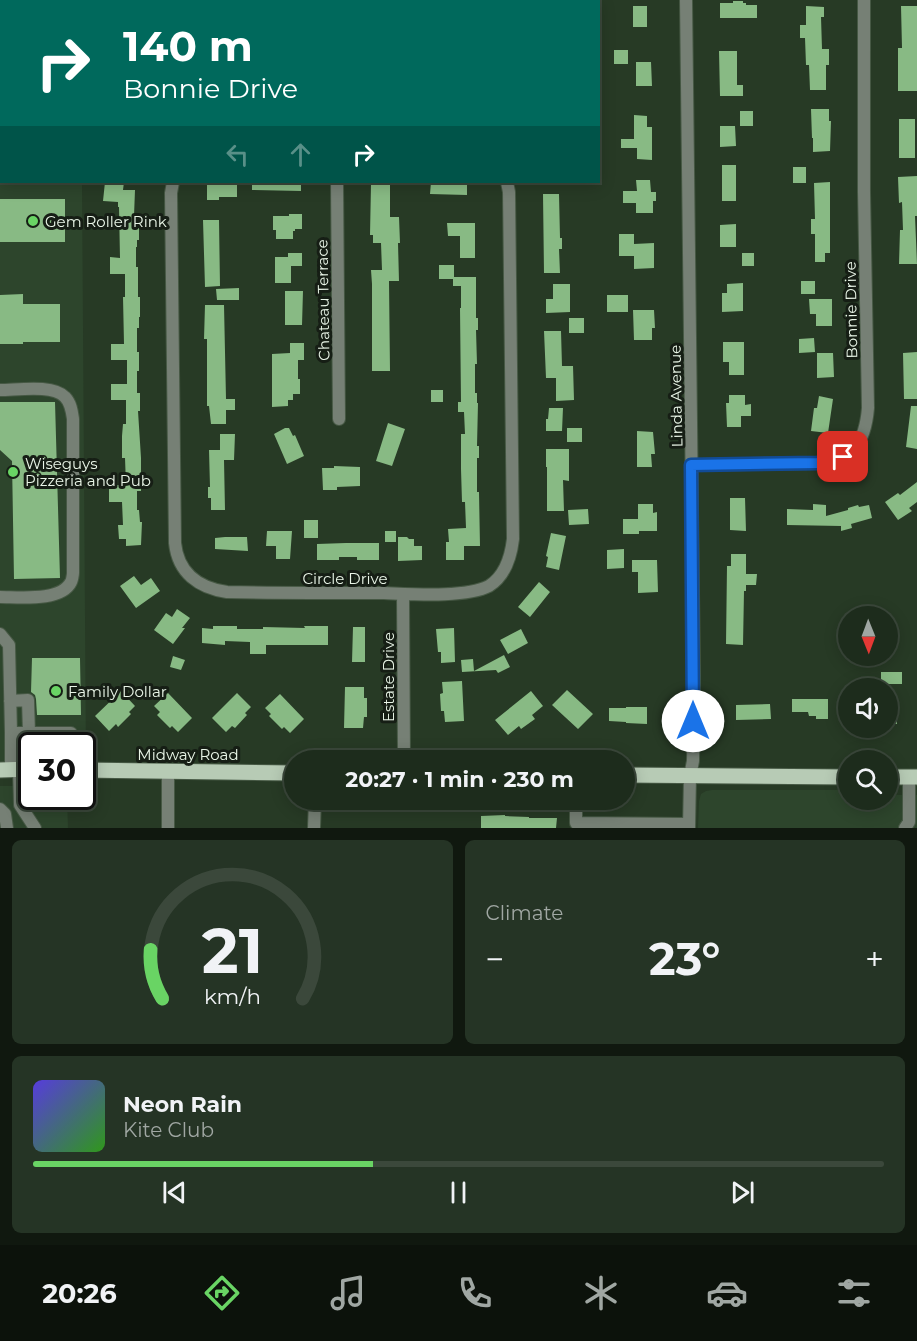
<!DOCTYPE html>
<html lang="en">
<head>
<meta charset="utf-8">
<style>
	body { margin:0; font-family:Montserrat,sans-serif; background:#253425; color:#f1f3f6; height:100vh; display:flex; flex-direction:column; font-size:22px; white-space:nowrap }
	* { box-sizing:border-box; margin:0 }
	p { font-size:20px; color:#a0a7a3 }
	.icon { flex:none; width:33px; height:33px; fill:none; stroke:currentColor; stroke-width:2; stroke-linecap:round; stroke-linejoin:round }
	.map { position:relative; height:828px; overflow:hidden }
	.panel { display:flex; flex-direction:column; gap:12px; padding:12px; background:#10180f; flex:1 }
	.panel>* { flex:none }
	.hud { position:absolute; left:0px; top:0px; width:600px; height:183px; box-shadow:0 3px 15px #0003,0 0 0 2px #3b483b; background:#00695c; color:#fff; overflow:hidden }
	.needle { width:39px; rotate:179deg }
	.controls { position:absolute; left:838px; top:606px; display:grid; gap:12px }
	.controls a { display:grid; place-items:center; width:60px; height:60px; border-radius:50%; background:#1d2c1c; box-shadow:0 3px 15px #0003,0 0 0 2px #3b483b; font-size:30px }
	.speed { position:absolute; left:18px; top:732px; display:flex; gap:12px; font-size:30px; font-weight:700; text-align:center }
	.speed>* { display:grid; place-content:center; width:78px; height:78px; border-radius:50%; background:#1d2c1c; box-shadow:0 3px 15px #0003,0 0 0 2px #3b483b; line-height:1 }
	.speed .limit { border:3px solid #111; border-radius:9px; background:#fff; color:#111 }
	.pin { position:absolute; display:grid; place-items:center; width:51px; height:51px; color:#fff; margin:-26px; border-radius:12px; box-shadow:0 3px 9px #0006 }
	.me { position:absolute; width:66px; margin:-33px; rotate:0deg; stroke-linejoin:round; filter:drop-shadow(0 0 4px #0008) }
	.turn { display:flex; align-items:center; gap:21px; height:126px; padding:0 24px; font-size:27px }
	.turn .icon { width:78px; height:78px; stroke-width:2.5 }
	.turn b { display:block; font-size:42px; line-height:51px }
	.lanes { display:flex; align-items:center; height:57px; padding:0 24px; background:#0003; justify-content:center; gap:30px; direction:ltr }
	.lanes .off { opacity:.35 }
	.big { font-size:45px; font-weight:700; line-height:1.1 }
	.panel .widget { flex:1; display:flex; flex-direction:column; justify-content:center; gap:9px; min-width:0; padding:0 21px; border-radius:9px; background:#253425 }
	.panel .dial { align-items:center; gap:0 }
	.dial svg { height:156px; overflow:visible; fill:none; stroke:#3b483b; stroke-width:7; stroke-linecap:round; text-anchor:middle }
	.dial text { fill:#f1f3f6; stroke:none }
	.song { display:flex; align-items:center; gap:18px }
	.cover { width:72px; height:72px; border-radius:9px; background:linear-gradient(135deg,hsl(250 70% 55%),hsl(110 70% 35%)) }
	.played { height:6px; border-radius:3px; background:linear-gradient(90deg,#69d464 40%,#3b483b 40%) }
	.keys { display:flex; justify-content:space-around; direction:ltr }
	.heat { display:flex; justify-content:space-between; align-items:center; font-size:33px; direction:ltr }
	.panel .tiles { flex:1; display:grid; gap:12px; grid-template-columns:1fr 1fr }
	.widget:last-child { grid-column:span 2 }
	.trip { position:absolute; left:284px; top:750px; width:351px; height:60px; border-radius:30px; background:#1d2c1c; box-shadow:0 3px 15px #0003,0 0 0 2px #3b483b; font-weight:700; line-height:60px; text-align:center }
	.tab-bar { display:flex; height:96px; justify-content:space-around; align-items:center; background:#0c120b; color:#a0a7a3 }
	.tab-bar .icon { width:42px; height:42px }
	.tab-bar .current { color:#69d464 }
	.tab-bar b { font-size:27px; color:#f1f3f6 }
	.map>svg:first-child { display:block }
	.built { fill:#2d452c }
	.building { fill:#88ba84 }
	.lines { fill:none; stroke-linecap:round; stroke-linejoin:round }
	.minor-casing { stroke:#465844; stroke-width:14 }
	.major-casing { stroke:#465844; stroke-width:17 }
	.minor { stroke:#768075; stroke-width:12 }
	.major { stroke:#b7cbb5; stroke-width:15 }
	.route-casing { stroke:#114b97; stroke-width:15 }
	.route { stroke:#1a73e8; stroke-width:10 }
	.poi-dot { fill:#69d464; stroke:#161e15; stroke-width:2 }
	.labels { text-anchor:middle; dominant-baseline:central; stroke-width:6; stroke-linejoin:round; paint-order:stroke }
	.poi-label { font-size:15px; fill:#eaf6e8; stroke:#161e15; text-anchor:start }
	.street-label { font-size:15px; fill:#eaf6e8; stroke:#161e15 }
</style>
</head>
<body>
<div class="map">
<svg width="917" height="828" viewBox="0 0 917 828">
	<rect width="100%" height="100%" fill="#273a25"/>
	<!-- built -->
	<path class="built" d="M0,140H2V182H82L86,760L83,763L82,746H32L31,767L0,762Z
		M0,786H31L32,796L67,797L68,828H0Z
		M712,790H849V800H888V795H917V828H698L699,801L701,794L706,791Z"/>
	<!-- building -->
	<path class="building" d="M733,1H743V3H746V5H757V18H720V3H733Z
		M633,6H647V27H633Z
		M806,6L824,7V17H821L822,49H829V65H826V90H810L809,65H806L805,38H800V25H806Z
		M901,6H917V91H898V48H902Z
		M614,50H628V64H614Z
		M719,51H737V85H743V96H720Z
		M636,62H651L652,86H636Z
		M811,109H829V121H831L830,151L813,152V138H812Z
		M740,111H753V126H740Z
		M634,115L647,116V127H652V160L637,159V148H621V139H634Z
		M899,119H915V158H899Z
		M720,126H735L736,146L720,147Z
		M722,165H736V201H722Z
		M793,167H806V183H793Z
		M917,176V216H915L917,264H899L900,230H903L902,202L899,203L898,177Z
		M636,180H650L651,192H656V201H653V213H636V203H623V191H637Z
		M105,182H124L123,190H135L134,216H136V227H139V240H137V247H136V267H138V297H140V317H139V328H137V352H139V371H137V393H140V411H138L141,458V491H137V510H139L140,522H142L141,545L126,546V539H119L118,525H123L122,502H109V485H126L125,458H122V436L123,424H126V400H111V384H127V360H111V344H124L123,297H125V274H110V257L120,258L119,207H118V202L103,201Z
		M222,182H237V197H219V200H207V184H222Z
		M252,182H301V191L252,190Z
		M373,182H390V217H399L400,243H398L399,281H389L390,371H372V284L371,270H382L381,243H373V235H370L371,184H373Z
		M431,182H467V195L430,194Z
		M830,182V253H825V262H815V234H811V219H815L814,183Z
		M543,194H559L560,238H562V249H559L560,273H544Z
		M0,199H65V242H0Z
		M289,214H302V229H295V231H293V239H276V230H273V216H289Z
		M203,220H219L220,286L205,287Z
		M447,223H475V258H460V236H448Z
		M736,224V247H720V225Z
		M619,234H634V244L654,243V268L634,269V256H619Z
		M288,253H302V266H291V283H275V257H288Z
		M742,253H754V266H742Z
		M439,265H454V277H476V318H478V330H476L477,364H475V393H477V403H478L477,446H479V458H477V492H479L480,546H464V560H446V542H449L448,529L466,528L465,502H462L461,469V434H465L464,412H458V402H461L460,308H461V286H453V279H439Z
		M801,281H815V294H801Z
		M743,283V311L722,312V293H727V284Z
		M553,284H570V312L546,313V299H553Z
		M239,288V300H217L216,289Z
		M285,291H303L302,325H285Z
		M23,294V304H60V342H23V344H0V295Z
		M607,295H628V312H607Z
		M809,299H832V326H816V314H810Z
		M205,305H224L226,399H235V410H226V424H211L209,406H207V339H204Z
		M633,310H654L655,328H652V340H634Z
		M569,318H584V333H569Z
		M544,331H561L562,366H573L574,400L556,401V378H546Z
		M814,338L815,352L799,353V339Z
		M723,342H744V375H729V362H723Z
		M290,343H304V360H298V379H300V394H293V400H288V406L272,407V354L290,353Z
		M917,352V399H904L903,353Z
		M817,353H833L834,377L817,378Z
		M431,390H443V402H431Z
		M729,395H745V405L751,404V416H741V427H727L726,403H729Z
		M819,396L833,399L828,433L811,431L814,408H817Z
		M0,402H55L60,578L14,579L12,461L0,450Z
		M911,406H917V449L906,447Z
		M549,408H563L562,431H546V419H548Z
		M388,423L405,429L392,466L376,461Z
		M285,428H289L293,436L295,435L304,456L287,464L274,434Z
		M567,428H582V442H567Z
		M637,431L653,432L655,454H651L652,467H637Z
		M220,434H235L234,460H224L225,510H211V498H208V487H210L209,450H220Z
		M546,449H569V481L563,480L564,511H547V467H546Z
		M334,466L360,467V486L337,487V490H323L322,468H334Z
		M917,482V502L909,508L912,511L898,520L885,502L898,493L900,495Z
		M730,498H745L746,531L730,530Z
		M638,504H653V513L657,512V531H639V534H623V519H638Z
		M813,504L826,505V516L848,510V508L858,505L859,507L869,505L872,518L851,524L852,528L841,531V526L787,525V509L813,510Z
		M588,509L589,524L569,525L568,510Z
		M304,520H318V538H304Z
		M267,531H292L290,559H276V546H266Z
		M385,531H396V542H385Z
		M551,533L566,536L559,570L546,567L548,557L546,556Z
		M225,537H247L248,551L215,549V538Z
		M398,537H407L409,539H414V546H422V560L398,561Z
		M346,543H379V560H357V557H339V560H317V544Z
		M624,549V568L607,569V550Z
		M731,554H746V574H757L756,585H746V591H744L743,645L726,644L727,566H731Z
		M632,560H657L658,592L638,593V572H632Z
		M134,576L141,585L151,578L160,591L136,608L120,586Z
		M539,582L550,592L530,617L518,607Z
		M177,609L190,618L182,628H185L173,644L154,630L166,613L172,617Z
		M213,626H237V629H263V627L305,628L304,626H328V645H266V654H250V642L225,641V645L202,643V628L213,629Z
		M353,627H365V662H352Z
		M454,628L455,662L441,663V652H438L436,629Z
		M521,629L528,643L508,654L500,640Z
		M504,655L510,667L498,673L496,670L462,672L461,660L473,659L474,671Z
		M173,656L185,660L181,670L170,667Z
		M32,658H80L81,715H37L36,699L35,695L31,692Z
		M881,672H902V684H881Z
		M462,681L464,721L445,722L444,711H441L440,694L443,693L442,682Z
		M345,687H364V698H367V717H364L363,728H344Z
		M567,690L593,714L578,729L552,705Z
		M121,691L135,706L129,712L131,714L118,727L116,724L109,731L95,716Z
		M531,691L543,706L532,715L535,719L521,729L519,726L508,735L495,720Z
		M168,693L192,718L178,732L172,726L170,728L157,715L160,712L154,706Z
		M237,693L251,707L245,713L247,715L235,728L232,726L226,732L212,718Z
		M280,694L304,719L290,733L284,727L282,729L269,716L271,714L265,708Z
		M792,699H828V719H816V716H809L808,712H792Z
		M770,704L771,719L736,720V705Z
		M626,707H647V724L626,723V722L609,721V708H626Z
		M888,708H897V724H888Z
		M505,815V816L529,817V818H557L556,828H481V816Z"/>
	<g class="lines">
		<!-- minor casing -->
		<g class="minor-casing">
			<path id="minor" d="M308,0L309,2
				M686,0L694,675L693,761L690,776L689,828
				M173,182L171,193L175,543C178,573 199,588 227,592C280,593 332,593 384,593C411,594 466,598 489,586C505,576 511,556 513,539L509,192L507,182
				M337,182L339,419
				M0,390C17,390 53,384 65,397C71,403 72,412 73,419V573C73,574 72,581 71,582C61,602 19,597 0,597
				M691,465L817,463C853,459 865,444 868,408L864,192V0
				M403,594L404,760
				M0,634L9,645L11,733
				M10,701L28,700L29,733
				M19,769L20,805L35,828
				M11,770V733H71V746
				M576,800V823L689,824
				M0,809L5,814L7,828
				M168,828V771
				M314,828L315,800
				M905,828L909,822V777"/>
		</g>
		<!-- major casing -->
		<g class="major-casing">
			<path id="major" d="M0,770L32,769
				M82,770L294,773
				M624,775L849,777
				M888,777H917"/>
		</g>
		<!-- minor -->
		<use href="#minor" class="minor"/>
		<!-- major -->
		<use href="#major" class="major"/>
	</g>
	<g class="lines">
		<!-- route casing -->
		<g class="route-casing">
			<path id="route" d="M693,721L691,465L817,463L831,462L843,457"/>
		</g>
		<!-- route -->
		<use href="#route" class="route"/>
	</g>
	<!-- markers -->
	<g class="poi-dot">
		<circle cx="33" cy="221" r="6"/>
		<circle cx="13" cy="472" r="6"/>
		<circle cx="56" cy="691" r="6"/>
	</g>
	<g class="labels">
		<!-- poi labels -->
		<g class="poi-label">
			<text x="45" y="221">Gem Roller Rink</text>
			<text x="25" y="463">Wiseguys<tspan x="25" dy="17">Pizzeria and Pub</tspan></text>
			<text x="68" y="691">Family Dollar</text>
		</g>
		<!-- street labels -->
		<g class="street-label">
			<text transform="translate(323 300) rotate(-91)">Chateau Terrace</text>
			<text transform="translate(851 310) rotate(-91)">Bonnie Drive</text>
			<text transform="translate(676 396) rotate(-91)">Linda Avenue</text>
			<text x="345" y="578">Circle Drive</text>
			<text transform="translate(388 677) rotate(-90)">Estate Drive</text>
			<text x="188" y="754">Midway Road</text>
		</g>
	</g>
</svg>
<div class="controls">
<a><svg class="needle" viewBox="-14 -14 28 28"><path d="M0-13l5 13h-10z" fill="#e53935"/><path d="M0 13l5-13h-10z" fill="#a0a7a3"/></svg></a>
<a><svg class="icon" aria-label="sound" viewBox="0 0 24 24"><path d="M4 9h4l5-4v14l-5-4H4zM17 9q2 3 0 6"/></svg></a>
<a><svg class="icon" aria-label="search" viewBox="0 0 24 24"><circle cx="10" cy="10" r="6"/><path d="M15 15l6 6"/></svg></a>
</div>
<div class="speed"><div class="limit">30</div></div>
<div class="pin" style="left:843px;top:457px;background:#d93025"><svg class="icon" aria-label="arrive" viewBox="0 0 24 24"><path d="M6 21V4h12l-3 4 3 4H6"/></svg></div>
<svg class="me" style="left:693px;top:721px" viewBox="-20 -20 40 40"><circle r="19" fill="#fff"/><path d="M0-13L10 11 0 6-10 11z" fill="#1a73e8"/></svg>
<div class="trip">20:27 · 1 min · 230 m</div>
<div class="hud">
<div class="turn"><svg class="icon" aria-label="right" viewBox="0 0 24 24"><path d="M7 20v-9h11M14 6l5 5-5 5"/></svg><div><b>140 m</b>Bonnie Drive</div></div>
<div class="lanes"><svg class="icon off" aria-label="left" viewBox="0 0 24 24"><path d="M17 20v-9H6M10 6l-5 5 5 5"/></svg><svg class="icon off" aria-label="ahead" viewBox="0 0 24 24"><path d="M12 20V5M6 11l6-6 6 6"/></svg><svg class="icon" aria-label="right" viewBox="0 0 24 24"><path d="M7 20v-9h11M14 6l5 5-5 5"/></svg></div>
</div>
</div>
<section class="panel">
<div class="tiles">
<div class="widget dial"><svg viewBox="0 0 100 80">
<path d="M14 69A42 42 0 1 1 86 69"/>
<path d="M14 69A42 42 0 0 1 8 44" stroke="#69d464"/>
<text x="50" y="56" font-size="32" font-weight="700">21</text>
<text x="50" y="72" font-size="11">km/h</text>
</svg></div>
<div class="widget"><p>Climate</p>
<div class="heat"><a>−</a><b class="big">23°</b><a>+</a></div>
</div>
<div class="widget">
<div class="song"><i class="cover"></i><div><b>Neon Rain</b><p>Kite Club</p></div></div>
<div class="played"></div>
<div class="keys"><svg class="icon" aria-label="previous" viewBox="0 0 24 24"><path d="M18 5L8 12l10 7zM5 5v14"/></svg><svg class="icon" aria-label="pause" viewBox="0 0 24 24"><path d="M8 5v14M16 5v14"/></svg><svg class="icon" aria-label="next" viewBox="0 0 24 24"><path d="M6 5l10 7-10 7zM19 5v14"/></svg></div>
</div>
</div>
</section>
<nav class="tab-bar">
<b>20:26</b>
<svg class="icon current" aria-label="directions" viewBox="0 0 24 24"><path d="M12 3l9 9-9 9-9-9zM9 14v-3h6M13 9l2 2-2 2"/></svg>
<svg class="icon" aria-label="music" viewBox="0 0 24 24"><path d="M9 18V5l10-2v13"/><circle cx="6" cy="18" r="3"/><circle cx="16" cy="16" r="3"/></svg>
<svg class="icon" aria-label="phone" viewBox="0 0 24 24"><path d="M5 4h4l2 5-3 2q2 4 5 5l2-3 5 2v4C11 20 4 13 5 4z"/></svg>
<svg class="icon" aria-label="climate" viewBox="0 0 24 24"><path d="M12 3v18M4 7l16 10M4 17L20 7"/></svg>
<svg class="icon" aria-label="car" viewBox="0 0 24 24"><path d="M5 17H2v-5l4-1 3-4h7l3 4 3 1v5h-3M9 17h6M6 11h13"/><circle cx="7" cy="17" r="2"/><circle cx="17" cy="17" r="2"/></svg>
<svg class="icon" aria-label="filters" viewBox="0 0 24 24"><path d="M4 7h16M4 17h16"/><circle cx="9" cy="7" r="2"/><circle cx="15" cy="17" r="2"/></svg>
</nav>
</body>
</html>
